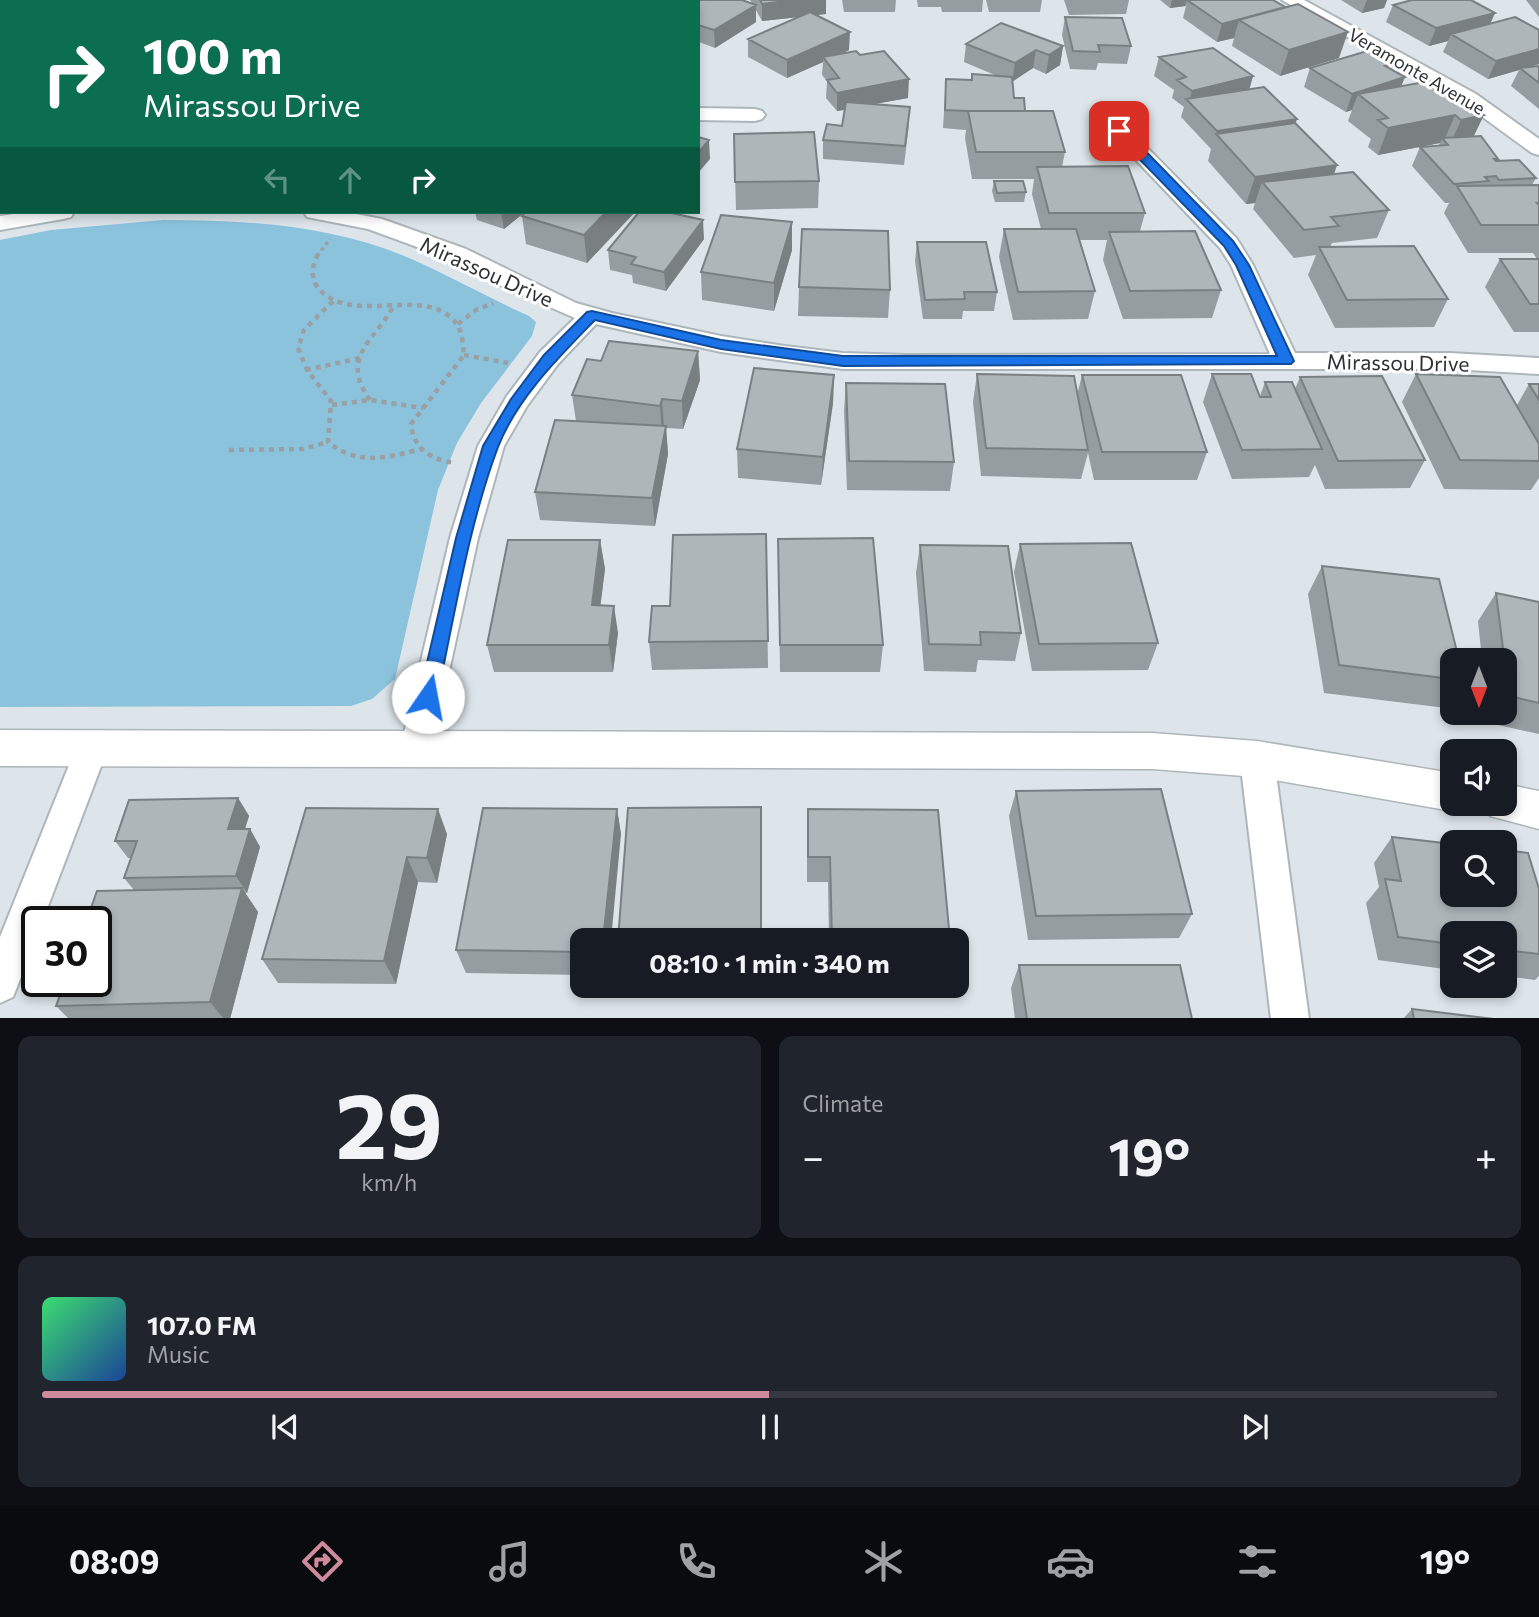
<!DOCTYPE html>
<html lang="en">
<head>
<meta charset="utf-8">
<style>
	body { margin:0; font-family:Commissioner,sans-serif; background:#20242c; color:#f1f3f6; height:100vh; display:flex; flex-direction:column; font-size:26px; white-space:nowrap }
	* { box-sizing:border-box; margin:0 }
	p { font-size:23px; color:#9ea1a6 }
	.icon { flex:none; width:38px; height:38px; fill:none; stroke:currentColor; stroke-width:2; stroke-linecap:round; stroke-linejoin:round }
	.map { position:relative; height:1018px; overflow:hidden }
	.sheet { display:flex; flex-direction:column; gap:18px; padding:18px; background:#0d0f14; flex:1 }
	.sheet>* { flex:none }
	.hud { position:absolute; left:0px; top:0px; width:700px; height:214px; box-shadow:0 4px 10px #0003; background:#0b6e4f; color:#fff; overflow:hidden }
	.needle { width:46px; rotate:180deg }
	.fabs { position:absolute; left:1440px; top:648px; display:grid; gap:14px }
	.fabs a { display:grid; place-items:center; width:77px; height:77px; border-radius:14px; background:#171b24; box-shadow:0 4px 10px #0003; font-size:35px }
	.speed { position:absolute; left:21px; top:906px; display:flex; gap:14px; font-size:35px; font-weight:700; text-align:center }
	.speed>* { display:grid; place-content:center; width:91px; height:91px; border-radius:50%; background:#171b24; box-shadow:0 4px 10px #0003; line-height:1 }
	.speed .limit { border:4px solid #111; border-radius:10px; background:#fff; color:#111 }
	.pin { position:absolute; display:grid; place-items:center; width:60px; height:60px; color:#fff; margin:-30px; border-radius:14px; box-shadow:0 4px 10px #0006 }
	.me { position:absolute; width:77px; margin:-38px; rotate:12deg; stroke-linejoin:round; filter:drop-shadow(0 0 5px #0008) }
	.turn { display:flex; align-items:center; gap:24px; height:147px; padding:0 28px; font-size:32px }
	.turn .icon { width:91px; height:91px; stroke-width:2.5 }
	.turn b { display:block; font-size:49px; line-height:60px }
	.lanes { display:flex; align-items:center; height:66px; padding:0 28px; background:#0003; justify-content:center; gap:35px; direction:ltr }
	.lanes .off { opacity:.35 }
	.big { font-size:52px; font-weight:700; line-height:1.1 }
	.sheet .widget { flex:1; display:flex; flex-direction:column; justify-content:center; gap:10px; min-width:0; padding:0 24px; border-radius:14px; background:#20242c }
	.sheet .dial { align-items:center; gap:0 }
	.dial b { font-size:91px; line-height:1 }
	.song { display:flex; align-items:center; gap:21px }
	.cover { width:84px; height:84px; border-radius:10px; background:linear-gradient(135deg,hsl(140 70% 55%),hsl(220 70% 35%)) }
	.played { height:7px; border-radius:4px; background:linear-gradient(90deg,#cf8b9c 50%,#363941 50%) }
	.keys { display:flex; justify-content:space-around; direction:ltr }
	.heat { display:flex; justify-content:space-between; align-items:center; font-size:38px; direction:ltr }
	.sheet .tiles { flex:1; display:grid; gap:18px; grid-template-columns:1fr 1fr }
	.widget:last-child { grid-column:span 2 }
	.trip { position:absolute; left:570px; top:928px; width:399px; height:70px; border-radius:14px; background:#171b24; box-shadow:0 4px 10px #0003; font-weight:700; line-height:70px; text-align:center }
	.tab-bar { display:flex; height:112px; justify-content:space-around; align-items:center; background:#090b0e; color:#9ea1a6 }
	.tab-bar .icon { width:49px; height:49px }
	.tab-bar .on { color:#cf8b9c }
	.tab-bar b { font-size:32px; color:#f1f3f6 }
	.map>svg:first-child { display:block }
	.green { fill:#8bc3dd }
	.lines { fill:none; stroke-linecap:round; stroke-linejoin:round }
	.minor-casing { stroke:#adb6ba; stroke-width:4 }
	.tertiary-casing { stroke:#adb6ba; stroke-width:3 }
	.path-far1 { stroke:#999fa2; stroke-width:3.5; stroke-dasharray:3.5 3.5; stroke-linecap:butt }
	.path { stroke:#999fa2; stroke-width:4.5; stroke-dasharray:5 5; stroke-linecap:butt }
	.minor { fill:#fff; fill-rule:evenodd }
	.tertiary { fill:#fff; fill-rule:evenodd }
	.wall { fill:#969da0 }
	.shaded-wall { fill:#7a7f82 }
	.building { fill:#aeb6ba; stroke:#7a7f82; stroke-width:2 }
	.route { fill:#1a73e8; stroke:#114b97; stroke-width:2 }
	.labels { text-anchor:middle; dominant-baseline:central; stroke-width:6; stroke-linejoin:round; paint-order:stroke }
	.far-street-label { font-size:18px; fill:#2f3234; stroke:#fff }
	.street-label { font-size:21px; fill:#2f3234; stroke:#fff }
</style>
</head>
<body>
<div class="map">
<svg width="1539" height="1019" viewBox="0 0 1539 1019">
	<rect width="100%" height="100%" fill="#dde5ea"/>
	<!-- green -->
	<path class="green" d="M163,220C246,220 332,225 409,258C450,276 489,298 529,316L536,322L532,336L481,403L457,443L438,490L395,679L372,699L351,706L0,707V240L51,230Z"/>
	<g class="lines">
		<!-- minor casing -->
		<g class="minor-casing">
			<path id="minor" d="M267,0H285L266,2Z
				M630,0H650L628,2Z
				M1282,0H1304L1476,94L1539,139V155L1532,153L1462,102Z
				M1101,106L1108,108L1237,239L1253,265L1295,353H1450L1539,358V374L1450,369H843L721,352L596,324L558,364L527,406L504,446L478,538L432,750L428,760L416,764L404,760L400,750L450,538L478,446L507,396L540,352L575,318L495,283L450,259L368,229L307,217L304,212H346L382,219L466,249L576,303L612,313L721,336L785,346L843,353L906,355L1270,354L1231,265L1220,248L1094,116L1091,112L1094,108Z
				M698,108L755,109L762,111L765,115L762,119L755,121L698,120Z
				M27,212H74L71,217L63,219L0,230V216Z
				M92,734L104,738L108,748L42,922H37V937L13,997L0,1003V937L76,748L80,738Z
				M1257,745L1269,749L1274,759L1309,1019H1271L1240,759L1245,749Z"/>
		</g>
		<!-- tertiary casing -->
		<g class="tertiary-casing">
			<path id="tertiary" d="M0,730L1152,733L1257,741L1452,773V803H1468L1452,811L1257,777L1152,769L0,766Z
				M1505,784L1539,791V829L1490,816L1484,803H1505Z"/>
		</g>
		<!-- path-far1 -->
		<path class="path-far1" d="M317,256L330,239"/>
		<!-- path -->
		<path class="path" d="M318,254C313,264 310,275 316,285C345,327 415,288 449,316C463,327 462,339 464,355L411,424C413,449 432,460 455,463
			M333,301L304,330L298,348L307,370L331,401L328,442C357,466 387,458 421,449
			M458,324L476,310L493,303
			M464,355L508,363
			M306,370L360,358
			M370,400C338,356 377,339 394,305
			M332,405L370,400L423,408
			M229,450L303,449L328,442"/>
		<!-- minor -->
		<use href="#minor" class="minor"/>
		<!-- tertiary -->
		<use href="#tertiary" class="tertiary"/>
	</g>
	<!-- wall -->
	<path class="wall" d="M0,0H56L55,2H2V111L0,110Z
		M68,0H135L134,2H69Z
		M158,0H233L232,2H158Z
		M314,0H377L376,2H315Z
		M395,0H464L463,2H395Z
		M467,0H584L582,2H464Z
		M750,0H826V14L815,15L849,50L841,54L860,55L908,98L873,104L909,125L904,165L823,159V140L842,126L845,110L837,111L826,98L827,81L822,75L823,62L787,78L748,57V39L800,17L762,21L756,10V22L715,48L699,42L700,57L698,59V2L752,3Z
		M842,0H896L895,12H844Z
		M917,0H983L982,12H942L941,7H918Z
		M986,0H1042L1040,12H989Z
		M1064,0H1129L1126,14L1069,15Z
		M1160,0H1273L1339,58L1280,76L1232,46L1234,38L1217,42L1183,18L1186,6L1170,8Z
		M1341,0H1387L1384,8L1362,13Z
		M1526,0H1539V17Z
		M1393,5L1495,13L1490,24L1539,30V64L1532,67L1539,66V109L1511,86L1519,70L1488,79L1443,52L1448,41L1429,46L1386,22Z
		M1065,17L1131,46L1127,64L1098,63L1096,70L1070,69L1062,35Z
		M966,44L1063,46L1060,65L1046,74L1033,68L1013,81L1014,98L1025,111L1065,152L1062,167L1145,213L1140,231L1221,290L1212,318L1123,319L1103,260L1107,240H1079L1095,291L1088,319L1013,320L999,257L1004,229H1041L1032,194L1034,179H972L965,138L966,130L943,128L946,79L971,80L972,74L997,76L964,62Z
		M1159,57L1253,76L1249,90L1296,124L1337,165L1334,174L1389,210L1377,238L1332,243L1330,247L1448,299L1434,327L1335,328L1308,275L1316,255L1294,258L1253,209L1255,203L1246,204L1208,161L1211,149L1181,117L1184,107L1172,98L1174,90L1154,76Z
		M1390,64L1389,68L1405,77L1401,86L1435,80L1474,136L1498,159L1497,161L1536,178L1532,185H1539V332H1514L1485,287L1500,259H1537L1533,253H1468L1444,213L1449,203H1445L1412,166L1420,147L1438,146L1440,143L1378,155L1368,147L1371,139L1348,121L1352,110L1346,112L1304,87L1310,68Z
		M734,134L819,181L818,208L736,210Z
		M994,181L1026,192L1024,202H995L992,191Z
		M475,212H525L504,229L477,220Z
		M526,212H635L587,263L526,244L522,216Z
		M704,239L666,291L633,283L632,275L610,270L608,250Z
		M917,242L997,292L994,311H963L962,319H923L915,261Z
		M792,250L774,311L702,300L701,272Z
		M799,287L890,290L888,318L798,316Z
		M698,351L700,380L683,429L666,428L668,454L655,526L540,520L535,492L576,421L572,395L601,361Z
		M977,374L1077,395L1082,375L1207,452L1197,480H1094L1088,453L1081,479L981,476L973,402Z
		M1212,374L1260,396L1265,382L1295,389L1300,377L1425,460L1410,488L1325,489L1315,465L1309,477L1232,479L1203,402Z
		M1416,374L1517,405L1529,384H1539V478L1531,490L1444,489L1402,402Z
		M834,375L833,403L821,485L738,478L737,449Z
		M846,383L954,462L950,491L847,490L844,411Z
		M766,534L768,668L652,670L649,642L670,606Z
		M778,539L883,645L880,672H780Z
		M600,540L605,569L600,605L618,633L613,672H494L487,645Z
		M1020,544L1158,643L1148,670L1032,671L1014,572Z
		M920,545L1021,633L1015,661L978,660L976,672L924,671L916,573Z
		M1322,566L1452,660V698L1446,708L1324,693L1308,594Z
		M1496,593L1539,602V734L1489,723L1488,712H1505V660H1482L1478,621Z
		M1016,791L1192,914L1179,938L1028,940L1009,816Z
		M238,798L249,816L245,829H250L260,847L247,893H245L258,912L230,1019H69L56,1006L134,890L124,878L131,858H128L115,841Z
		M306,808L447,834L437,883L418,882L396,984L278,983L262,959Z
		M617,809L621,834L583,940V975L466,973L456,950Z
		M808,809L950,940H829L828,882H807V834Z
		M1392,837L1539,889V976L1535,980L1505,976V933H1452V970L1378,960L1366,903L1379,887L1374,863Z
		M1019,965L1192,1019H1015L1011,988Z
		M830,985H948L947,991H831Z
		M1412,1009L1494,1019H1403Z"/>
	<!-- shaded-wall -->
	<path class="shaded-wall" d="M41,0H56L55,2H42Z
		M123,0H135L134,2H124Z
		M794,0H826V14L762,21V4Z
		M1172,0H1187L1185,6L1170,8Z
		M1367,0H1387L1384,8L1362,13Z
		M756,5V22L715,48L714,30Z
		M1495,13L1487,31L1451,34L1448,41L1429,46L1436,28Z
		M1239,20L1234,38L1217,42L1222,24Z
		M850,32L849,50L826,61L823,57V62L787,78V60Z
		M1348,32L1339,58L1280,76L1289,50Z
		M699,39L700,57L698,59V40Z
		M1063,46L1060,65L1046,74L1049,55Z
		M1539,49V64L1522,69L1520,68L1519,70L1488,79L1496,61Z
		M1036,50L1033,68L1012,82L1015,63Z
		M1253,76L1248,94L1189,102L1192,91Z
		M1405,77L1397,96L1358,94L1352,110L1346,112L1352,94Z
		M909,79L908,98L837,111V93Z
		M1455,115L1444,141L1442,138L1440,143L1378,155L1388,128Z
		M1484,115L1471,142L1449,147L1461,120Z
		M1297,119L1291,137L1216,134L1217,131Z
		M709,140L710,159L698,173V153Z
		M0,161H2V191H0Z
		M1337,165L1327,193L1262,182L1255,203L1246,204L1255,177Z
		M501,212H525L504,229Z
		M606,212H635L587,263L584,235Z
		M703,220L704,239L666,291L664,272Z
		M792,222V250L774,311V283Z
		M698,351L700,380L683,429L682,401Z
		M834,375L833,403L821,485L823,457Z
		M662,399L664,428L662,434L660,406Z
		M666,426L668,454L655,526L652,498Z
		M600,540L605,569L597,633L592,605Z
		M614,606L618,633L613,672L609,645Z
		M238,798L249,816L239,847L228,829Z
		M438,809L447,834L437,883L427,858Z
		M617,809L621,834L611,940H603Z
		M250,829L260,847L247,893L236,876Z
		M407,857L418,882L396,984L384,961Z
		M242,888L258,912L230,1019H224L210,1002Z"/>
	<!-- building -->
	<path class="building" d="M467,0H555L553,2H464Z
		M672,0H742L756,5L714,30L698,25V2H669Z
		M760,0H794L762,4Z
		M1187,0H1273L1285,7L1222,24Z
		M1412,0H1471L1495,13L1436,28L1393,5Z
		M1298,4L1348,32L1289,50L1239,20Z
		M0,7L2,8V39H0V19L1,18H0Z
		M810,12L850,32L787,60L748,39Z
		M1065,17L1122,18L1131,46L1098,45L1100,52L1073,51Z
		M1515,17L1539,30V49L1496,61L1451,34Z
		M1001,23L1063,46L1049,55L1036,50L1015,63L966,44Z
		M0,46H2V86L0,85Z
		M1213,48L1253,76L1192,91L1177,80L1186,77L1159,57Z
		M856,51L860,55L884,51L909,79L837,93L827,80L839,78L823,57Z
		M1367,51L1390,64L1385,66L1405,77L1352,94L1310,68Z
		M1539,66V83L1520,68Z
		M972,74L1012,77L1014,98H1024L1025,111H968L945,110L946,79L972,80Z
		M1435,80L1484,115L1461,120L1455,115L1388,128L1378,120L1388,118L1358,94Z
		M1264,87L1297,119L1217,131L1186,99Z
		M846,102L910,107L905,146L823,140L827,124L842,126Z
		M968,111H1053L1065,152H976Z
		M0,115H2V161H0Z
		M1295,123L1337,165L1255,177L1216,134Z
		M814,132L819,181L735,182L734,134Z
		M1481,136L1498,159H1494L1496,161L1519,160L1536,178L1499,180L1496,176L1485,177L1489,181L1454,184L1420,147L1448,145L1442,138Z
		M698,137L709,140L698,153Z
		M1128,166L1145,213H1049L1037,167Z
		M1353,172L1389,210L1331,217L1339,226L1304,230L1262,182Z
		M994,181H1023L1026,192L997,193Z
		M1539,185V203H1537L1539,205V225H1481L1457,186Z
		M526,212H606L584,235L522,216Z
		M639,212H667L703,220L664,272L631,264L636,257L608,250Z
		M721,215L792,222L774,283L701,272Z
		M802,229L888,231L890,290L799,287Z
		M1004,229H1076L1095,291L1018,292Z
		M1195,231L1221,290L1130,291L1109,232Z
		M917,242H986L997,292H964L965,299L925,300Z
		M1414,246L1448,299L1347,300L1319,247Z
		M1500,259H1539V304H1530Z
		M609,341L698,351L682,401L662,399L660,406L572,395L587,359L601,361Z
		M754,368L834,375L823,457L737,449Z
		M977,374L1074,376L1088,450L986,448Z
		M1212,374H1251L1260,397H1271L1265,382H1292L1322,449L1242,450Z
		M1416,374L1500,377L1539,444V461L1460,460Z
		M1082,375H1181L1207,452H1102Z
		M1382,376L1425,460L1338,461L1300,377Z
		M846,383L945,384L954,462L849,461Z
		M1529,384H1539V400Z
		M555,420L666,426L652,498L535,492Z
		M766,534L768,641L649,642L652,606H670L673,535Z
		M873,538L883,645H780L778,539Z
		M508,540H600L592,605L614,606L609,645H487Z
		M1131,543L1158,643L1039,644L1020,544Z
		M920,545L1008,546L1021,633L980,632L981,645L929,644Z
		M1322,566L1439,579L1459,660H1452V679L1339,665Z
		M1496,593L1539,602V703L1509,696Z
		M1161,789L1192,914L1036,916L1016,791Z
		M238,798L228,829H250L236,876L124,878L137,841H115L129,800Z
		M761,807V940H618L628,808Z
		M306,808L438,809L427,858L407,857L384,961L262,959Z
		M483,808L617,809L603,940H583V952L456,950Z
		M808,809L938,810L950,940H832L830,857H808Z
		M1392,837L1452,844V894H1505V850L1528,853L1539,889V954L1505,950V933H1452V944L1398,937L1385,879L1401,881Z
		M242,888L210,1002L56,1006L65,982H96V922H86L97,891Z
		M1019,965H1180L1192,1019H1027Z
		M1412,1009L1494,1019H1414Z"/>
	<!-- route -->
	<path class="route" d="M1119,128L1124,129L1233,241L1249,265L1294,361L1291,364L843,366L721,349L595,320C559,357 517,398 498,447C468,527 455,614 437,697L435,702L428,704L422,702L419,697L456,538L483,446L511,399L544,355L587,312L592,311L721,340L843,356H1277L1236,265L1224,246L1115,134L1114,131Z"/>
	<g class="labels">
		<!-- far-street labels -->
		<g class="far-street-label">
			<text transform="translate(1417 71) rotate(30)">Veramonte Avenue</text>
		</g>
		<!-- street labels -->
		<g class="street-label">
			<text transform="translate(487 271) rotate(24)">Mirassou Drive</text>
			<text transform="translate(1398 362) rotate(1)">Mirassou Drive</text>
		</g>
	</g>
</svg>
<div class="fabs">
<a><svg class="needle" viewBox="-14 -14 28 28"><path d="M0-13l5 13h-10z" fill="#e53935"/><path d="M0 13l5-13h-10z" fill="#9ea1a6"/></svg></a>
<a><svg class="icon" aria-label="sound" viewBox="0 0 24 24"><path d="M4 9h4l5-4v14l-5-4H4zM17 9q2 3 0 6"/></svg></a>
<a><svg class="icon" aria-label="search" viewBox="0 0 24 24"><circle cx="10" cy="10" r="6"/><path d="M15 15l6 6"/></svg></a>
<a><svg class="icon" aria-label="layers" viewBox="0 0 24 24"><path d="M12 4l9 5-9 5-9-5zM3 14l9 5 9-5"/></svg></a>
</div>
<div class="speed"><div class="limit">30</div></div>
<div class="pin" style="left:1119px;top:131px;background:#d93025"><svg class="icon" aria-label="arrive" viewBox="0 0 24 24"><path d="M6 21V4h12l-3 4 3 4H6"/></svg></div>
<svg class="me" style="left:428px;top:697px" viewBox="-20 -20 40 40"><circle r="19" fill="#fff"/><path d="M0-13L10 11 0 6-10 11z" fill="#1a73e8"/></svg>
<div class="trip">08:10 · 1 min · 340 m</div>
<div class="hud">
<div class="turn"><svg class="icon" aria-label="right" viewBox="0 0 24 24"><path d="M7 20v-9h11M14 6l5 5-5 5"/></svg><div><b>100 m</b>Mirassou Drive</div></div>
<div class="lanes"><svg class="icon off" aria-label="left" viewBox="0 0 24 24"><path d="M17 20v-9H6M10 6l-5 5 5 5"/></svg><svg class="icon off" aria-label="ahead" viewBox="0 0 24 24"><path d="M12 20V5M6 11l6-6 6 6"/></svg><svg class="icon" aria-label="right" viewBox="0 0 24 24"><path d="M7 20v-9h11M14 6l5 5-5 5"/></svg></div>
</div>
</div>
<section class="sheet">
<div class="tiles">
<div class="widget dial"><b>29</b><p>km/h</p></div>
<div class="widget"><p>Climate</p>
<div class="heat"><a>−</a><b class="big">19°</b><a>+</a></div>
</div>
<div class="widget">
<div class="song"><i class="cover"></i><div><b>107.0 FM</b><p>Music</p></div></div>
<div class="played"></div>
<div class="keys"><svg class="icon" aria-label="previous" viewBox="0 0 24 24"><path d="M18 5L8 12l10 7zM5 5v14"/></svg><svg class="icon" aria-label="pause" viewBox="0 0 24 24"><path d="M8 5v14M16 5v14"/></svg><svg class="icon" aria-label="next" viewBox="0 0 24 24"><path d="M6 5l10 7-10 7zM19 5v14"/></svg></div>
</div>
</div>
</section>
<nav class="tab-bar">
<b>08:09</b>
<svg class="icon on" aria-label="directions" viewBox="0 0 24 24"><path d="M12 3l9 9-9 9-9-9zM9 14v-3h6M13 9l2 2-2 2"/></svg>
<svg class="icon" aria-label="music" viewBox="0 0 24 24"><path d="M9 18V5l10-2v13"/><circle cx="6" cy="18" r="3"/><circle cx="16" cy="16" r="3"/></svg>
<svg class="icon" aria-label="phone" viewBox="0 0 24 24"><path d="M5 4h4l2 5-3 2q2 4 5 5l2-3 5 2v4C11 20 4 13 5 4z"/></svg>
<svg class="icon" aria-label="climate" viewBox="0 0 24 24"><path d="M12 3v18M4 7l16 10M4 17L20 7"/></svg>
<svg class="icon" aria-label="car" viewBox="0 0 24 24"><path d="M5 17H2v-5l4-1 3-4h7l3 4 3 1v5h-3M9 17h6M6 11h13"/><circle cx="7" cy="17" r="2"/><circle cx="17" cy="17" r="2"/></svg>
<svg class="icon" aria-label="filters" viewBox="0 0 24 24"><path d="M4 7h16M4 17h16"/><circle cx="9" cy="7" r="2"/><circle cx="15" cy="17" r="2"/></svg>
<b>19°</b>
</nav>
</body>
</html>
